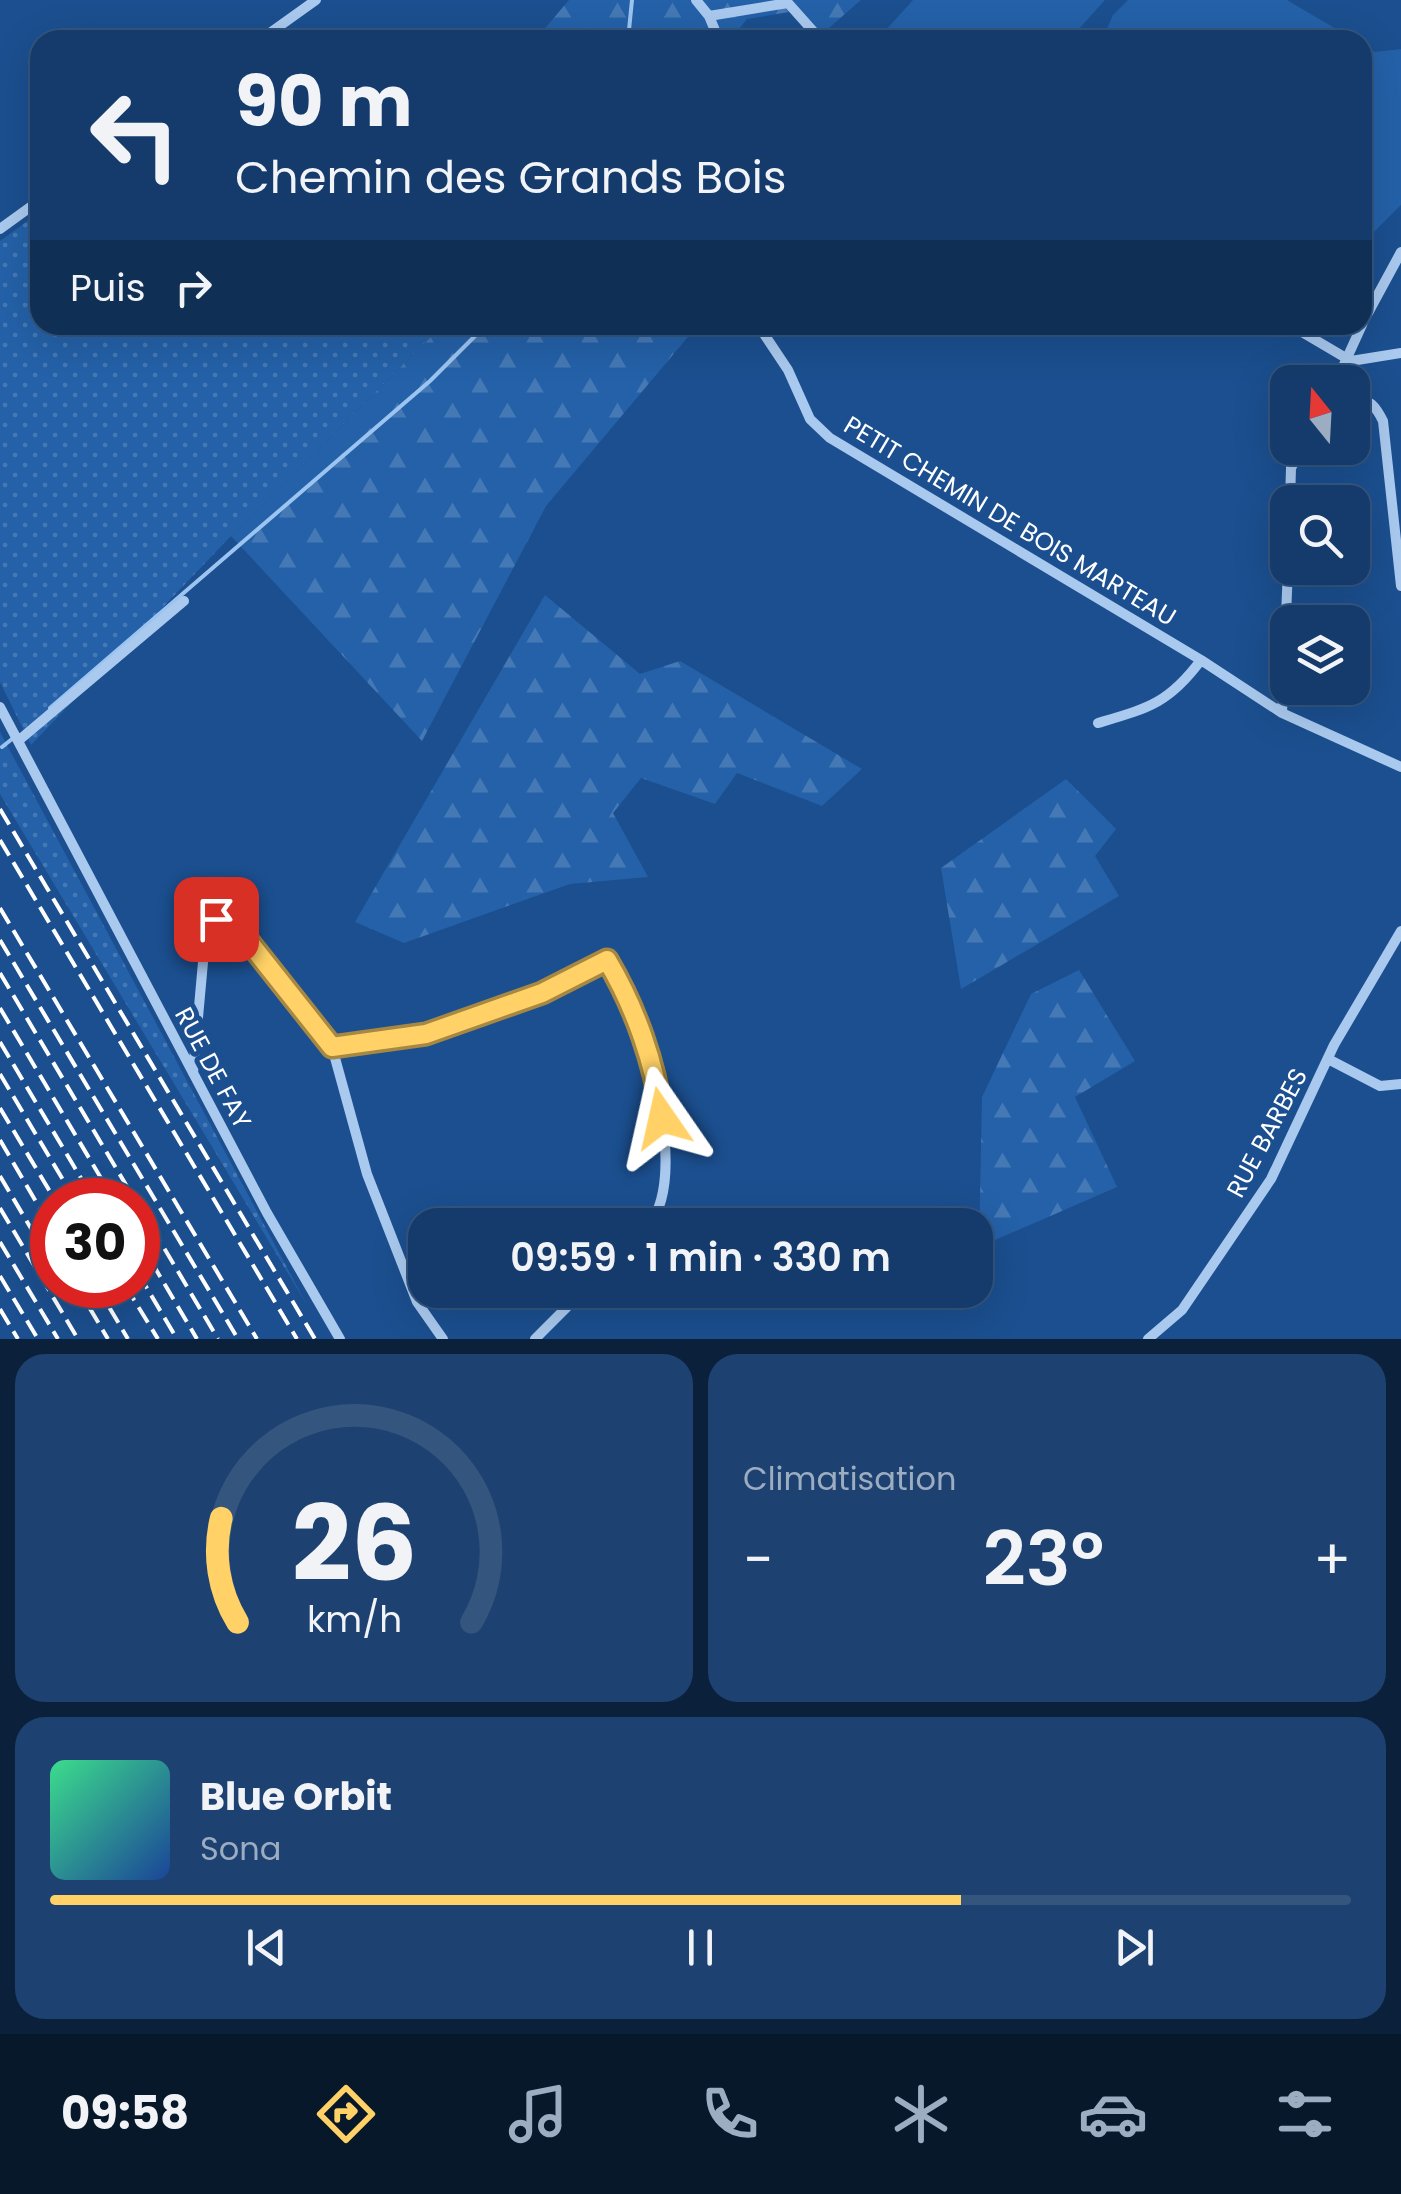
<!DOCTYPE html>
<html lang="fr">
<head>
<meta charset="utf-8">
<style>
	body { margin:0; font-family:Poppins,sans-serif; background:#1d4271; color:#f1f3f6; height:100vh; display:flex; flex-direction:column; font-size:38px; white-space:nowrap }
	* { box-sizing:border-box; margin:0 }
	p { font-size:32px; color:#9dadc1 }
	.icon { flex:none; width:55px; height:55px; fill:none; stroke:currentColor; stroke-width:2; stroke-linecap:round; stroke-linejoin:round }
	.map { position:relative; height:1339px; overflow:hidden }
	.sheet { display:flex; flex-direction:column; gap:15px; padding:15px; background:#0b203b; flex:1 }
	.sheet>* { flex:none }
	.banner { position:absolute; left:30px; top:30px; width:1342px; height:305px; border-radius:30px; box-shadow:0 10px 40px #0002,0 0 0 2px #33557e; background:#143b6b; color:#f1f3f6; overflow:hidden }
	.needle { width:65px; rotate:342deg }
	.controls { position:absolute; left:1270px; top:365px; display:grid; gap:20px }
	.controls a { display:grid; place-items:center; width:100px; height:100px; border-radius:20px; background:#143b6b; box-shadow:0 10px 40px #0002,0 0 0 2px #33557e; font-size:50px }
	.speed { position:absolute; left:30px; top:1178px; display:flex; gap:20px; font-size:50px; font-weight:700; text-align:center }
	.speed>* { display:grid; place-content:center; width:130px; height:130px; border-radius:50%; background:#143b6b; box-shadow:0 10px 40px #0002,0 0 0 2px #33557e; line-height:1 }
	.speed .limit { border:15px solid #d22; background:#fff; color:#111 }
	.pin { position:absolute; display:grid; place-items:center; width:85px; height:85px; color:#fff; margin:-42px; border-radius:20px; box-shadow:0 5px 15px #0006 }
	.me { position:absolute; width:110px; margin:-55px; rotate:349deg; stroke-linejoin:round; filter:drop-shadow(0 0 8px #0008) }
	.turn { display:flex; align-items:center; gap:35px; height:210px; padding:0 40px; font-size:45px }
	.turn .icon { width:130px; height:130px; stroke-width:2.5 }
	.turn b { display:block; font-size:70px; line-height:85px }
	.then { display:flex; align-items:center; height:95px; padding:0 40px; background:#0003; gap:20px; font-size:38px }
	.big { font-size:75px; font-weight:600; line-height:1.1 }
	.sheet .card { flex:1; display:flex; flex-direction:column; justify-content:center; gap:15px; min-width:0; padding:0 35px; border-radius:30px; background:#1d4271 }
	.sheet .dial { align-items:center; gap:0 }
	.dial svg { height:260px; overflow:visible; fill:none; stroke:#33557e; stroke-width:7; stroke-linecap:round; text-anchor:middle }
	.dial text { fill:#f1f3f6; stroke:none }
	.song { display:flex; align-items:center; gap:30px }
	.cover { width:120px; height:120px; border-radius:15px; background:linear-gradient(135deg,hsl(150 70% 55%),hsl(220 70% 35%)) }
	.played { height:10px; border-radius:5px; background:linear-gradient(90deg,#ffd166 70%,#33557e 70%) }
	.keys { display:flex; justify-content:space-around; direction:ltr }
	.heat { display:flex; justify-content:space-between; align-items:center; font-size:55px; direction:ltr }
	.sheet .tiles { flex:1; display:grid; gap:15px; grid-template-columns:1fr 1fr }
	.card:last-child { grid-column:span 2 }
	.trip { position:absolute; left:408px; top:1208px; width:585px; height:100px; border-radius:30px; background:#143b6b; box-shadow:0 10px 40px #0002,0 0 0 2px #33557e; font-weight:600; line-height:100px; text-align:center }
	.dock { display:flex; height:160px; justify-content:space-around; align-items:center; background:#08182b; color:#9dadc1 }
	.dock .icon { width:70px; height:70px }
	.dock .active { color:#ffd166 }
	.dock b { font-size:45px; color:#f1f3f6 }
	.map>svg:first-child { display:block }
	.grass { fill:url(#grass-dots) }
	.forest { fill:url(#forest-firs) }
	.pitch { fill:#2461a8 }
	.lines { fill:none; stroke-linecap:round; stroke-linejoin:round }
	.stream { stroke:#9cc4f0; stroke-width:4 }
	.minor { stroke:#a9c9ee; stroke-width:10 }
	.rail { stroke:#fff; stroke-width:4; stroke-dasharray:18 8; stroke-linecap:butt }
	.route-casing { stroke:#a68842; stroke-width:25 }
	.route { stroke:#ffd166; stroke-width:18 }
	.labels { text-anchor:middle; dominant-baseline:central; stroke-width:10; stroke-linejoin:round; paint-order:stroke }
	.street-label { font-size:25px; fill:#fff; stroke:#1b4f8f }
</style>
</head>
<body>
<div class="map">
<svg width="1401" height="1339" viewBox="0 0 1401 1339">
	<defs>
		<pattern id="grass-dots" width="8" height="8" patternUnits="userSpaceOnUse" patternTransform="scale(2.5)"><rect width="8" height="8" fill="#2461a8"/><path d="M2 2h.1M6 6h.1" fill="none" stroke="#4579b5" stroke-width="1.8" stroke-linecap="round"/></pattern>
		<pattern id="forest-firs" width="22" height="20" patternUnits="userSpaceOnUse" patternTransform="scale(2.5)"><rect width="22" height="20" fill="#2461a8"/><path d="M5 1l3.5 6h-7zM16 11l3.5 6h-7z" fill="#4579b5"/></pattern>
	</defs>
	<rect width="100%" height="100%" fill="#1b4f8f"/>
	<!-- grass -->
	<path class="grass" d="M40,212V325H443L231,536L31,745L0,682V241Z
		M0,732L307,1305L0,794Z"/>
	<!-- forest -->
	<path class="forest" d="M569,0H861L822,34L789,12L747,19L730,40H535Z
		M443,325H698L546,506L422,741L231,536Z
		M545,595L640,674L680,661L862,769L822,806L737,773L715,804L641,778L613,813L648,877L570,884L404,943L355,922Z
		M1066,779L1116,829L1095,856L1119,896L961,989L941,868Z
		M1079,970L1135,1061L1075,1097L1117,1187L979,1247L982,1097L1031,994Z"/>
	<!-- pitch -->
	<path class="pitch" d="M913,0H1105L1069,40H892L884,32Z
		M1128,0H1287L1355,40H1102L1113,15Z
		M1363,45L1375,52L1401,49V205L1363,243Z"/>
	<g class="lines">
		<!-- stream -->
		<path class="stream" d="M628,40L632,0
			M50,708L430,381L486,325
			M2,747L12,739"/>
		<!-- minor -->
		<path class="minor" d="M696,0L709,16L719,40
			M709,16L788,3L821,40
			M260,40L316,0
			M0,229L40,200
			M1362,324L1401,252
			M758,325L788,370L810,419L830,438L1201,660L1282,713
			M1290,325L1351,361L1401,353
			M1336,382L1362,325
			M1352,398C1370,398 1376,407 1383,421L1401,586
			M1290,502L1291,468L1302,448
			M1288,568L1282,713L1401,767
			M0,707L267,1213L340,1339
			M1098,723C1149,708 1169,703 1201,660
			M18,741L184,601
			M332,1047L427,1034L542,993L607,960C614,971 621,982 627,993C650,1041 688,1182 648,1225
			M1328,1059L1380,1086L1401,1084
			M193,1073L206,929L216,919L227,921L241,932L332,1047L367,1174L417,1302L443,1339
			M535,1339L584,1290
			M1148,1339L1182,1310L1271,1179L1334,1045L1401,931"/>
		<!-- rail -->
		<path class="rail" d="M0,809L315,1339
			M0,840L297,1339
			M0,908L257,1339
			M0,940L238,1339
			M0,973L135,1200
			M0,1008L114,1200
			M0,1042L94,1200
			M0,1074L75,1200
			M0,1108L55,1200
			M0,1140L52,1229
			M0,1176L52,1264
			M138,1204L218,1339
			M0,1208L78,1339
			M138,1239L197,1339
			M0,1242L58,1339
			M138,1273L177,1339
			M0,1276L38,1339
			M76,1285L108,1339
			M96,1285L128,1339
			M125,1285L158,1339
			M0,1309L18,1339"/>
	</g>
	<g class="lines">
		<!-- route casing -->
		<g class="route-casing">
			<path id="route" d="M216,919L227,921L241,932L332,1047L426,1034L542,993L607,960C635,1007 655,1063 662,1118"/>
		</g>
		<!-- route -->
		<use href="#route" class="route"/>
	</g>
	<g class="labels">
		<!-- street labels -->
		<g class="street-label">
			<text transform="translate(1010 521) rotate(31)">PETIT CHEMIN DE BOIS MARTEAU</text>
			<text transform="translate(213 1068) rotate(62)">RUE DE FAY</text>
			<text transform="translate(1267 1133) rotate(-62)">RUE BARBES</text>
		</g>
	</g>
</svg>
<div class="controls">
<a><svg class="needle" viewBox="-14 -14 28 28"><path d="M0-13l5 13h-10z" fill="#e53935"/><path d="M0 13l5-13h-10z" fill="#9dadc1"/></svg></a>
<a><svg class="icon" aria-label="search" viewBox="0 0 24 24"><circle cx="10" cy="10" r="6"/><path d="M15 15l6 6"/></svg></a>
<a><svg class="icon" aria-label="layers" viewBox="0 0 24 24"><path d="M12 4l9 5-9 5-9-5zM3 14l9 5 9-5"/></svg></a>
</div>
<div class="speed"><div class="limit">30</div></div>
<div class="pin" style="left:216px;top:919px;background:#d93025"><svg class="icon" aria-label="arrive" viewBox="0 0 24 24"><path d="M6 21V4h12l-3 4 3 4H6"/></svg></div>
<svg class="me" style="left:662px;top:1118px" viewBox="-20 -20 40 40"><path d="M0-17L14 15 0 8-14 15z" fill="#ffd166" stroke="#fff" stroke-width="4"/></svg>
<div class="trip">09:59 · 1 min · 330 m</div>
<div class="banner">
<div class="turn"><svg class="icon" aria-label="left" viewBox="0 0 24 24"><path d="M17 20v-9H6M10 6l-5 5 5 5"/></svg><div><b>90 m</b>Chemin des Grands Bois</div></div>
<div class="then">Puis<svg class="icon" aria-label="right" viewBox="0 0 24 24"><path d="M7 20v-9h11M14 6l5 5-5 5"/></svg></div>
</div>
</div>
<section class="sheet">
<div class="tiles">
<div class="card dial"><svg viewBox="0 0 100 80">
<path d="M14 69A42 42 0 1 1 86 69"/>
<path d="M14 69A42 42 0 0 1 9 37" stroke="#ffd166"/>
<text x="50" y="56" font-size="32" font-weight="700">26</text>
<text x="50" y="72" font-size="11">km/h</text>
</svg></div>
<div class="card"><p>Climatisation</p>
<div class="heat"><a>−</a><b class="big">23°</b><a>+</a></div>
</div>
<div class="card">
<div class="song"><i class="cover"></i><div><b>Blue Orbit</b><p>Sona</p></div></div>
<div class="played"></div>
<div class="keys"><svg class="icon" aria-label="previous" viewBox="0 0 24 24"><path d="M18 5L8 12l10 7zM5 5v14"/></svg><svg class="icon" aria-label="pause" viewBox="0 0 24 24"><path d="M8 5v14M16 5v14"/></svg><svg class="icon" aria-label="next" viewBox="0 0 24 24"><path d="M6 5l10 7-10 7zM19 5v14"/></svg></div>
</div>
</div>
</section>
<nav class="dock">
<b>09:58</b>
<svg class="icon active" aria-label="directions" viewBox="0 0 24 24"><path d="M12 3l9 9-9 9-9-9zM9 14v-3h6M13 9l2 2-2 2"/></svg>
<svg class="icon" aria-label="music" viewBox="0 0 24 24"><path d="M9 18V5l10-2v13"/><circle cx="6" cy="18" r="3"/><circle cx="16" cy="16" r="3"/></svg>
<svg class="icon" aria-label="phone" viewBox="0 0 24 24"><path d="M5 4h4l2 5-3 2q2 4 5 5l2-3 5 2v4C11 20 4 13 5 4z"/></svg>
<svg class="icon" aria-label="climate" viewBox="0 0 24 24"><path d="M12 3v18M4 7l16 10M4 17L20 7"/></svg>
<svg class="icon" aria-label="car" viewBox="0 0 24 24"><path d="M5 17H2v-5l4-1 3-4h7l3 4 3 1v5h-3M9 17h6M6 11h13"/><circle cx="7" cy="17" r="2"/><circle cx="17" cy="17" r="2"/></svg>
<svg class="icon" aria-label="filters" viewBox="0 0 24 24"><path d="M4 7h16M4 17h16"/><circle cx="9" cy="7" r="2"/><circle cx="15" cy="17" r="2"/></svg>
</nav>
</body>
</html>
